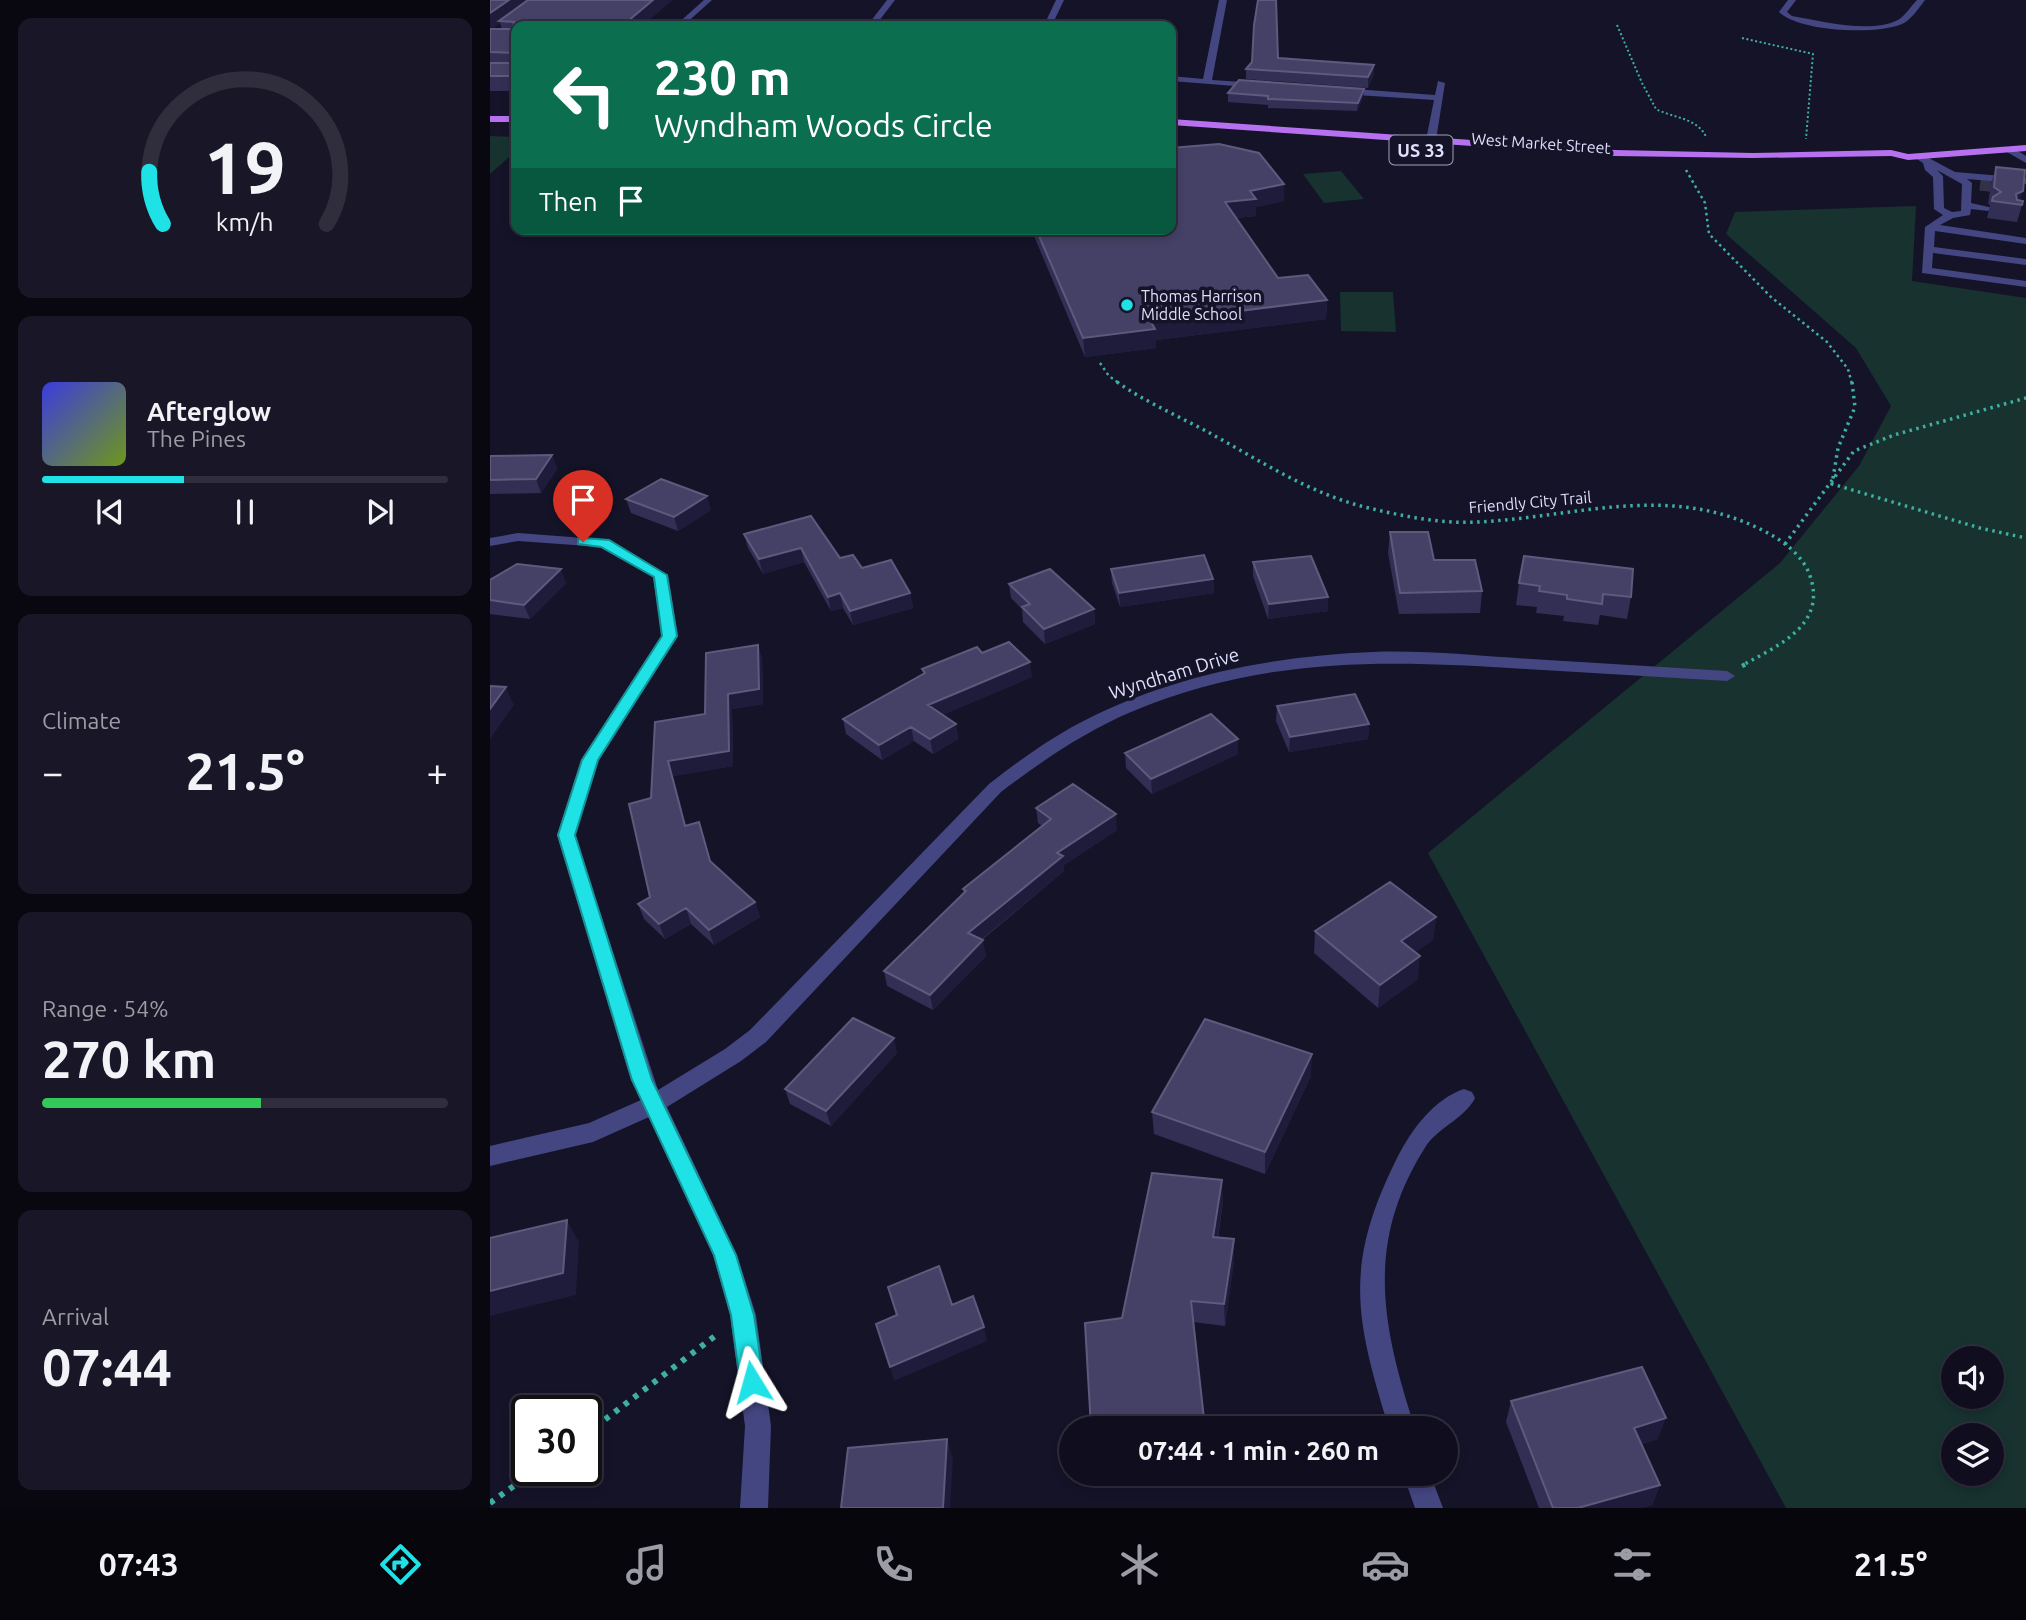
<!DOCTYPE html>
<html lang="en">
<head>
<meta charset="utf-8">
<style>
	body { margin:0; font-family:Ubuntu,sans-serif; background:#191727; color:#f1f3f6; height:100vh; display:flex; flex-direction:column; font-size:26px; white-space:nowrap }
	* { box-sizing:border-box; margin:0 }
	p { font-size:23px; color:#9c9ca4 }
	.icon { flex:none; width:38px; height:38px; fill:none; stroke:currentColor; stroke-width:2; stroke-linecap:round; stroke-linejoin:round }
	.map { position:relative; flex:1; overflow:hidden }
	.side { display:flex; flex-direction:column; gap:18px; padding:18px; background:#090810; width:490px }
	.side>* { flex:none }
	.guide { position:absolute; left:21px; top:21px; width:665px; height:214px; border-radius:14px; box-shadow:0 4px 10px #0003,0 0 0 2px #302e3c; background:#0b6e4f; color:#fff; overflow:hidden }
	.controls { position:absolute; left:1451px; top:1346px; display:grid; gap:14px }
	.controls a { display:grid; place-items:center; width:63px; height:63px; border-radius:50%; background:#100e1e; box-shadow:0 4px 10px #0003,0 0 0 2px #302e3c; font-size:35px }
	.speed { position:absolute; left:21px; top:1395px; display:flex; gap:14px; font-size:35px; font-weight:700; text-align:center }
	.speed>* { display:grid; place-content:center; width:91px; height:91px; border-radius:50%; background:#100e1e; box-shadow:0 4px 10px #0003,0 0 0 2px #302e3c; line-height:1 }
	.speed .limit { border:4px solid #111; border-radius:10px; background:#fff; color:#111 }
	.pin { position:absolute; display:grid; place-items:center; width:60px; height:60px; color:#fff; margin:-72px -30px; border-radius:50% 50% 50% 0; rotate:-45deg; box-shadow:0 0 7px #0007 }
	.pin .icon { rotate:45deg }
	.me { position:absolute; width:77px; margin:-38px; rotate:352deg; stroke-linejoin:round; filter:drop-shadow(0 0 5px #0008) }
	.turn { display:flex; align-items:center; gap:24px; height:147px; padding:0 28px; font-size:32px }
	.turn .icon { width:91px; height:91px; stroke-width:2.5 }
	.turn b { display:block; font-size:49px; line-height:60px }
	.then { display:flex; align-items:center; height:66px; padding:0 28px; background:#0003; gap:14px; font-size:26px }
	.big { font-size:52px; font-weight:700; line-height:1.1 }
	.side .tile { flex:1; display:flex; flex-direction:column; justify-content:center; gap:10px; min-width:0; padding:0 24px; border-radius:14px; background:#191727 }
	.side .dial { align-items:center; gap:0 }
	.dial svg { height:182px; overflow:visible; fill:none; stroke:#302e3c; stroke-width:7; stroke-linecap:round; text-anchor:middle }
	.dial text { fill:#f1f3f6; stroke:none }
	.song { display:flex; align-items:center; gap:21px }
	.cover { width:84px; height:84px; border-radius:10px; background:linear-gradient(135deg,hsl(240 70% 55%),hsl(80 70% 35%)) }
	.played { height:7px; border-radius:4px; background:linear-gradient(90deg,#1fe2e7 35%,#302e3c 35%) }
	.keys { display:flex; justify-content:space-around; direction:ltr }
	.heat { display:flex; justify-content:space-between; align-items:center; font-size:38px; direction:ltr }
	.charge { height:10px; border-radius:5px; background:linear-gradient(90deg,#34c759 54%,#302e3c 0) }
	.trip { position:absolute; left:569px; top:1416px; width:399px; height:70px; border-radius:35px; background:#100e1e; box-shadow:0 4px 10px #0003,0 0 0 2px #302e3c; font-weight:700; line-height:70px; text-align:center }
	.menu { display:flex; height:112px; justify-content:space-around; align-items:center; background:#06060c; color:#9c9ca4 }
	.menu .icon { width:49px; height:49px }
	.menu .current { color:#1fe2e7 }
	.menu b { font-size:32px; color:#f1f3f6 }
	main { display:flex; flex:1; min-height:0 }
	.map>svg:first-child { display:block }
	.green { fill:#17322f; fill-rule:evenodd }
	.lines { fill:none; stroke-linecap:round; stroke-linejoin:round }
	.minor-tunnel { stroke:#333148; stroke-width:11; stroke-dasharray:11 5; stroke-linecap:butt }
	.path-far4 { stroke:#3eb0a0; stroke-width:2; stroke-dasharray:2 2.5; stroke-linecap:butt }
	.path-far3 { stroke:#3eb0a0; stroke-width:2.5; stroke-dasharray:2.5 3.5; stroke-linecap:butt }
	.path-far2 { stroke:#3eb0a0; stroke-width:3.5; stroke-dasharray:2.5 4.5; stroke-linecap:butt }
	.path-far1 { stroke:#3eb0a0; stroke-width:4.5; stroke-dasharray:3.5 5; stroke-linecap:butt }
	.path { stroke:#3eb0a0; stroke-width:6; stroke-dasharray:5 7; stroke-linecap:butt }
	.minor { fill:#444682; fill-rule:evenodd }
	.major { fill:#b771f0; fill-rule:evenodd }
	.wall { fill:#332e54; fill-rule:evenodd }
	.shaded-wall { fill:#1f1b3b }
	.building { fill:#454166; stroke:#5e5a7d; stroke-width:2 }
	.route { fill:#1fe2e7; stroke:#149396; stroke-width:2 }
	.poi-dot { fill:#1fe2e7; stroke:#151328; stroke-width:2.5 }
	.labels { text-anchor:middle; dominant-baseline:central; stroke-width:7; stroke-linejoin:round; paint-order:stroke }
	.far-street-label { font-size:16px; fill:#dfdefc; stroke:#151328 }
	.far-poi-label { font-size:16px; fill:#dfdefc; stroke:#151328; text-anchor:start }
	.shield { fill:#151328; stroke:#a2a1bc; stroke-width:2 }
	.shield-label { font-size:18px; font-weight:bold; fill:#dfdefc }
	.street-label { font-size:19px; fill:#dfdefc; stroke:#151328 }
</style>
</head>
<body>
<main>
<section class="side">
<div class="tile dial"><svg viewBox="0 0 100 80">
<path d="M14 69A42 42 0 1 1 86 69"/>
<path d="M14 69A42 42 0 0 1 8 46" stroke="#1fe2e7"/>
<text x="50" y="56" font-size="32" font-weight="700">19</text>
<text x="50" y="72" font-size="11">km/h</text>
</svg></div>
<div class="tile">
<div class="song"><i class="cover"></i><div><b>Afterglow</b><p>The Pines</p></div></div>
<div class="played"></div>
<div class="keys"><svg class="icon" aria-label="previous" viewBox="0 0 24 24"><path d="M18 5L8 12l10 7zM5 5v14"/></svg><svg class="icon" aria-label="pause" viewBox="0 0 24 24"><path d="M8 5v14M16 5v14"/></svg><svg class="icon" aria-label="next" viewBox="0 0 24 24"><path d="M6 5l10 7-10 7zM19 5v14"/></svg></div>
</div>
<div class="tile"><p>Climate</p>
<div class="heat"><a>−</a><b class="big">21.5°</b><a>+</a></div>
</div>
<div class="tile"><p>Range · 54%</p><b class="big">270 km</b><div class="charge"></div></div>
<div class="tile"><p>Arrival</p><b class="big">07:44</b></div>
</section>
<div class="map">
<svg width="1536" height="1508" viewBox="0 0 1536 1508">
	<rect width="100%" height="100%" fill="#151328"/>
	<!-- green -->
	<path class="green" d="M0,136L26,137V151L0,174Z
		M851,171L874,199L834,203L813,174Z
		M1426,206L1422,281L1536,298V1508H1296L938,853L1290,563L1369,466L1401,406L1366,348L1236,234L1245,212ZM1463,1358H1502V1396H1463ZM1463,1435H1502V1474H1463Z
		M850,292H903L906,332L851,331Z"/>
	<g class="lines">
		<!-- minor-tunnel -->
		<path class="minor-tunnel" d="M1490,185L1521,189"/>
		<!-- path-far4 -->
		<path class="path-far4" d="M1127,25L1152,83L1166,109C1183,118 1208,118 1216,137
			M1252,38L1323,54L1316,139"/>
		<!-- path-far3 -->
		<path class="path-far3" d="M1196,170L1215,203L1219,234L1281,297L1337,342L1358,369L1362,384
			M610,363L619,376L630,384"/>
		<!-- path-far2 -->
		<path class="path-far2" d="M627,382C654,401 686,415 716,431C769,460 823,496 883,509C917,517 953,524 988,522C1087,517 1180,482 1274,531C1294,541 1315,557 1321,579C1335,626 1287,646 1253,665
			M1362,382L1365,407L1348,448L1342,484L1490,528L1536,538
			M1295,544L1364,451L1404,435L1536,398"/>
		<!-- path-far1 -->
		<path class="path-far1" d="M1252,666L1256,664"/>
		<!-- path -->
		<path class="path" d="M96,1434L229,1333
			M0,1503L46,1470"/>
		<!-- minor -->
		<path class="minor" d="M214,0H222L193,26H185Z
			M397,0H405L385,26H377Z
			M566,0H574L564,21L565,26H557L556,21Z
			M729,0H737L722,80L767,83L770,88L681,81V76L713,79Z
			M1298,0H1306L1297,12L1302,16C1332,21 1380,34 1408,20C1415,16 1421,6 1427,0H1435C1429,8 1421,20 1412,24C1387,35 1309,32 1289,12Z
			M948,81L955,83L946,140L941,143L936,140L944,100L851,94L847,91L851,88L945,95Z
			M1517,148H1523L1536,156V163L1517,152Z
			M1427,155H1433L1465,172L1536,178V184L1477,179L1482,183L1481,203L1503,208L1498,211L1481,209L1480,215L1463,218L1450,225L1536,238V244L1445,231L1444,247L1536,259V265L1443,253L1442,268L1536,281V287L1432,273L1435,227L1453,215L1444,209L1443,177L1435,170L1433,163L1427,159ZM1447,170L1472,184L1471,211L1462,212L1454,208L1453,176Z
			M28,533L120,540L178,575L188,636L109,760L85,835L168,1090L235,1049L260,1030L499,784C526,763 552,744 582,727C673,677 780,656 883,652C935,650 989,656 1041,659C1107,663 1172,667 1237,671L1245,676L1237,681C1170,677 1103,673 1036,669C897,660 774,656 641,712C594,732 552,761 511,792L276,1042L251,1061L177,1107L247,1255L266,1315L281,1426L278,1508H250L255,1426L240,1315L223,1255L159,1117L103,1142L0,1166V1146L99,1123L151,1100L141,1080L67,835L91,760L172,636L163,577L112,547L28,541L0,546V538Z
			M974,1089L982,1092L985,1098C975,1118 949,1127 936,1146C874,1243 892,1326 925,1428H899C864,1315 854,1264 908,1156C922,1129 944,1099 974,1089Z
			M913,1474H940L953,1508H925Z"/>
		<!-- major -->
		<path class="major" d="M0,116H26V122H0Z
			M681,119L1125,150L1263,153L1401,150L1418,154L1536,145V151L1418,160L1401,156L1263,158L1125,156L681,125Z"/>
	</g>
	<!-- wall -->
	<path class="wall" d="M0,0H182L152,26H26V76H0ZM10,23L12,29H2Z
		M788,58L884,74L878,88L756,79V69Z
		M0,76H26V91H0Z
		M738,93L873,98L867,111L778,108V105L738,102Z
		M1506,167L1532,205L1527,222L1497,218L1500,205L1498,204L1501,184Z
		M794,184V201L766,207V216L746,218L788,278L837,300L836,319L666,340V348L595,357L541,229H681Z
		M62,455L67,469L51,493L0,494V456Z
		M136,499L221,510L188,531L141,513Z
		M900,532L992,591L990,613L909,614L898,553Z
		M254,534L350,558L372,568L420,593L423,608L363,625L353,608L341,611L314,562L273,574L258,548Z
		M763,562L838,611L778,619L763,576Z
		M621,569L723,579L724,593L630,607L622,583Z
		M0,580L76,583L40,619L0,614Z
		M1029,583L1141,597L1137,619L1110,615L1108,625L1073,621L1074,616L1046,613L1047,607L1026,605Z
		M519,584L604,609L605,624L555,644L533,622L532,609L521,598Z
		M268,645L272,660L273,704L242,709L243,766L183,776L196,826L214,837L221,862L265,902L270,917L224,945L201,924L175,939L154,919L148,904L160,897L161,798L215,714Z
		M492,653L542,677L452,715L466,724L468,739L443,754L424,741L392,760L356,734L353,719L433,674L432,669Z
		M787,706L879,724L878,739L799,752L786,721Z
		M635,753L748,754L662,794L636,768Z
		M546,808L627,830L574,865V871L492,940L496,956L443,1010L397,986L394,971L473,894V889L552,826L548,823Z
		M946,917L943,940L925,952L928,979L888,1008L824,953L825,931Z
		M407,1053L341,1126L300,1104L295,1089Z
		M821,1076L775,1174L664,1134L662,1112Z
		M733,1202L728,1238L744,1261L735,1326L703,1322L632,1318Z
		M1021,1401L1168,1439L1152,1444L1170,1485L1162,1505L1152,1508H1049L1016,1422Z"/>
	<!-- shaded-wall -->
	<path class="shaded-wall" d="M19,0H43L9,21L10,23L0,31V13Z
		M163,0H182L152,26H132Z
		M884,65V74L878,88V77Z
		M874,89L873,98L867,111L868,103Z
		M794,184V201L766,207V216L735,219V202L760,191Z
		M1533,191L1529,205L1523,204L1526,194Z
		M837,300L836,319L666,340V348L595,357L593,338L661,322Z
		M62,455L67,469L51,493L46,479Z
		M217,496L221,510L188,531L184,517Z
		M311,548L314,562L273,574L269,559Z
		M71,569L76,583L40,619L34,605Z
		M723,579L724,593L630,607L629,593Z
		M350,593L353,608L341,611L338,597Z
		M420,593L423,608L363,625L360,611Z
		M838,597V611L778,619L779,604Z
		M604,609L605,624L555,644L554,629Z
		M268,645L272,660L273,704L242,709L243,766L183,776L200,841L195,826L178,761L238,694Z
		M540,662L542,677L441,720L438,705Z
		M16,687L24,705L0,739V709Z
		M466,724L468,739L443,754L440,739Z
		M879,724L878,739L799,752L800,737Z
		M421,727L424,741L392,760L389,745Z
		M748,739V754L662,794L661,779Z
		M626,814L627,830L574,865V871L481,948L478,933L567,853Z
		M265,902L270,917L224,945L219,930Z
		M196,908L201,924L175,939L169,924Z
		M946,917L943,940L909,963L911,941Z
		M493,940L496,956L443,1010L440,995Z
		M930,956L928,979L888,1008L890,985Z
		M404,1038L407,1053L341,1126L336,1111Z
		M822,1054L821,1076L775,1174V1152Z
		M732,1180L733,1202L724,1259L723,1237Z
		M77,1220L89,1242L86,1295L0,1316V1291Z
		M744,1239V1261L735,1326L734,1304Z
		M494,1327L497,1341L404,1381L400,1367Z
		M1176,1418L1168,1439L1137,1448L1144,1428Z
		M457,1439L463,1459L460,1508H453Z
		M1170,1485L1162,1505L1152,1508H1088Z"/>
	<!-- building -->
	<path class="building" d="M0,0H19L0,13Z
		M38,0H163L132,26H26V76H0V63H21L23,53L0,52V29H23L24,22L9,21Z
		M768,0H786L788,58L884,65L878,77L756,69L762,62L764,25Z
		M595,22L607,26H594Z
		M749,80L874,89L868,103L778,99V96L738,93Z
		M729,144L769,153L794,184L760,191L766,199L735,202L788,278L818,275L837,300L661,322L665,329L593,338L546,229H681V148Z
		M1506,167L1535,170L1533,191L1526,194L1527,200L1533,201L1532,205L1502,201L1503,197L1511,192L1504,187Z
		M62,455L46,479L0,480V456Z
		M171,479L217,496L184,517L136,499Z
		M321,516L350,558L363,555L372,568L401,560L420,593L360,611L350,593L338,597L311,548L269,559L254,534Z
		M900,532H938L944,560H985L992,591L910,593Z
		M714,555L723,579L629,593L621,569Z
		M821,556L838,597L779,604L763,562Z
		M1034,556L1143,569L1141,597L1113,594L1112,604L1077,599V595L1049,591L1050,586L1029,583Z
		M27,564L71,569L34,605L0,600V580Z
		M560,569L604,609L554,629L532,607L540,604L519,584Z
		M519,642L540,662L438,705L466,724L440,739L421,727L389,745L353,719L435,673L432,669L487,647L492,653Z
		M268,645L269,689L238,694L239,751L178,761L195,826L209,822L220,861L265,902L219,930L196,908L169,924L148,904L160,897L139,804L161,798L165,722L215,714L216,653Z
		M0,686L16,687L0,709Z
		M865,694L879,724L800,737L787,706Z
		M721,714L748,739L661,779L635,753Z
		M583,784L626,814L567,853L573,856L478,933L493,940L440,995L394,971L476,891L473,889L561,819L546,808Z
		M900,882L946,917L911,941L930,956L890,985L825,931Z
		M363,1018L404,1038L336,1111L295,1089Z
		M715,1019L822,1054L775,1152L662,1112Z
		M662,1173L732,1180L723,1237L744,1239L734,1304L701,1301L715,1428H601L595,1323L632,1318Z
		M77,1220L73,1273L0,1291V1238Z
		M449,1266L462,1305L483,1296L494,1327L400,1367L386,1324L407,1315L398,1287Z
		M1152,1367L1176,1418L1144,1428L1170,1485L1088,1508H1063L1021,1401Z
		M457,1439L453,1508H351L358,1448Z"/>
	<!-- route -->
	<path class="route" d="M93,538L119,540L177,575L187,636L108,760L85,835L162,1080L246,1255L264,1315L274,1382L270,1390L262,1393L253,1390L250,1382L241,1315L224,1255L142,1080L68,835L92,760L172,636L164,577L111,547L88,544V539Z"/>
	<!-- markers -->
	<circle class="poi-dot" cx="637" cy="305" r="7"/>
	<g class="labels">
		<!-- far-street labels -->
		<g class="far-street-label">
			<text transform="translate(1051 143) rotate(4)">West Market Street</text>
			<text transform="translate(1040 502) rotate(-5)">Friendly City Trail</text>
		</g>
		<!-- far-poi labels -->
		<g class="far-poi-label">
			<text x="651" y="296">Thomas Harrison<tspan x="651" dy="18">Middle School</tspan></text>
		</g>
		<!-- shield labels -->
		<rect class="shield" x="899.5" y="135.5" width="63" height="29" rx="5"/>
		<g class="shield-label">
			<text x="931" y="150">US 33</text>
		</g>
		<!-- street labels -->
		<g class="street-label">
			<text transform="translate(684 673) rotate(-17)">Wyndham Drive</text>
		</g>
	</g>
</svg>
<div class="controls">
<a><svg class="icon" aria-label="sound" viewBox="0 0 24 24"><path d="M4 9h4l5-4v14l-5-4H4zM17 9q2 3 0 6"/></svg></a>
<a><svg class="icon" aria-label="layers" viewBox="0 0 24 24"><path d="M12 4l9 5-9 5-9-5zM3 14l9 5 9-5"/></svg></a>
</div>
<div class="speed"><div class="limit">30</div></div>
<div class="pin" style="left:93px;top:542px;background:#d93025"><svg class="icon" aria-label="arrive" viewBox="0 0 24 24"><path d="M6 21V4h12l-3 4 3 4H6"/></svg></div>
<svg class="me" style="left:262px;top:1382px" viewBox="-20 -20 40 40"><path d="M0-17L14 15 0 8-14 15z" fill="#1fe2e7" stroke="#fff" stroke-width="4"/></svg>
<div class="trip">07:44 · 1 min · 260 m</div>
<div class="guide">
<div class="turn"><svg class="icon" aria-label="left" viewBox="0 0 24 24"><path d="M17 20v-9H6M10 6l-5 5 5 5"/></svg><div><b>230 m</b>Wyndham Woods Circle</div></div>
<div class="then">Then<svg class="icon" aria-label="arrive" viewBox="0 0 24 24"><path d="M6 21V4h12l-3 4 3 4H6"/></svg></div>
</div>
</div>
</main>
<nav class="menu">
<b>07:43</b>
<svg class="icon current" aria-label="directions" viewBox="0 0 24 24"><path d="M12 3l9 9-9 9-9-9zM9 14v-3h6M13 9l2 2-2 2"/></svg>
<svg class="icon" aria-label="music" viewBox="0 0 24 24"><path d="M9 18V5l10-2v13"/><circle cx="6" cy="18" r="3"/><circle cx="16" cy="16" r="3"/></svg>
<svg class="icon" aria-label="phone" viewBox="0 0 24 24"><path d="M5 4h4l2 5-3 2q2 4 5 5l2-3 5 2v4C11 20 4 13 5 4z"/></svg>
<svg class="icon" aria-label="climate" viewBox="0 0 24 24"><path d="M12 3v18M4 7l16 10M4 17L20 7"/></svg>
<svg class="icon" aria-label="car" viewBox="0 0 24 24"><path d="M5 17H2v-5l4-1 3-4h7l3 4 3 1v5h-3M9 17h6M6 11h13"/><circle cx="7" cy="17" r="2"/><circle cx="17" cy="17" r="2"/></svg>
<svg class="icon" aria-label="filters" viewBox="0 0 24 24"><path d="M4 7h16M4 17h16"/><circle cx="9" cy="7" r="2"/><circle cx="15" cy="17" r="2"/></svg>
<b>21.5°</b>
</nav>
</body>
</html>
